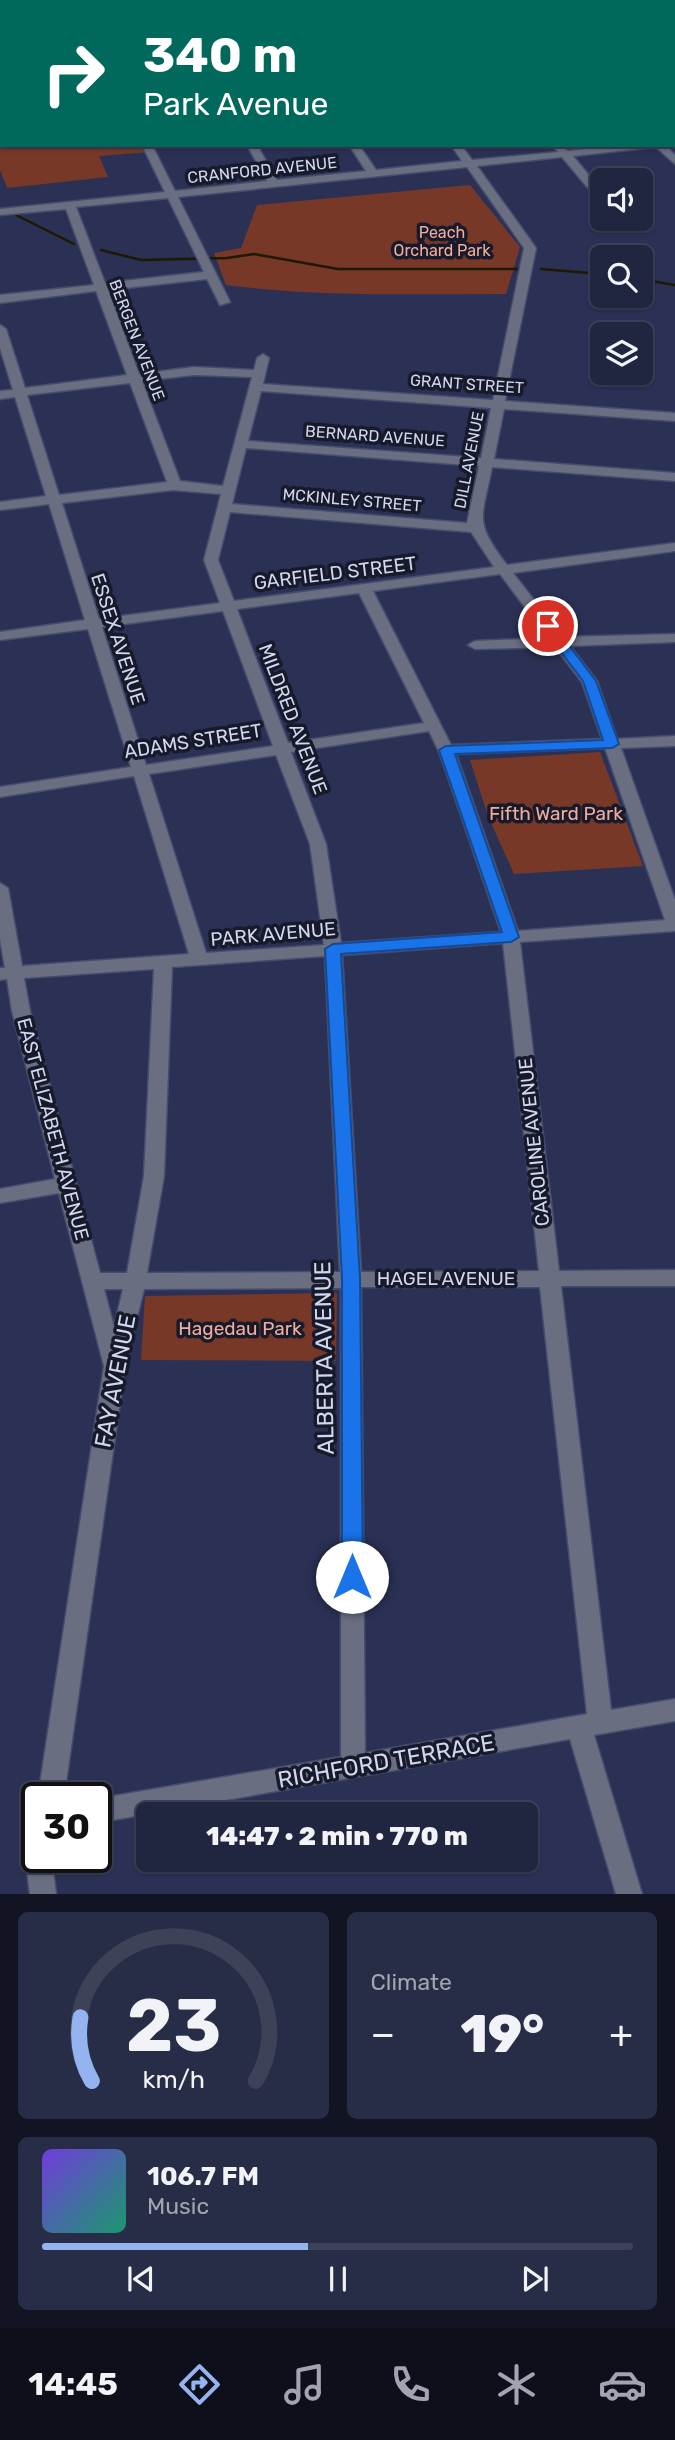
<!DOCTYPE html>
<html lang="en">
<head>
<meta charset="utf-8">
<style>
	body { margin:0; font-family:Rubik,sans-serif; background:#282d47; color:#f1f3f6; height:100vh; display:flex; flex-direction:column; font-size:26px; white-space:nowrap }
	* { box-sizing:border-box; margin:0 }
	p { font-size:23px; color:#a2a5b1 }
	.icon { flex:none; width:38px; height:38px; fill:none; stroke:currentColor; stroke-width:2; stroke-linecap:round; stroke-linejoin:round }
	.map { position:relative; height:1894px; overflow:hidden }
	.details { display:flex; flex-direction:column; gap:18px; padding:18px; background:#121423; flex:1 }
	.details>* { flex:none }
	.top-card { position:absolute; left:0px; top:0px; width:676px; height:147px; box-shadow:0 2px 5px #0004,0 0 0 2px #3d4259; background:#00695c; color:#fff; overflow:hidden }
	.buttons { position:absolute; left:590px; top:168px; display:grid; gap:14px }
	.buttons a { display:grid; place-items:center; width:63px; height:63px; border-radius:10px; background:#202540; box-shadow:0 2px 5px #0004,0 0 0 2px #3d4259; font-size:35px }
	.speed { position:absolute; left:21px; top:1782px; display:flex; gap:14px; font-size:35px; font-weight:700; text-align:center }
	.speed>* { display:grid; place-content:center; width:91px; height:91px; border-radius:50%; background:#202540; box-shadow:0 2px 5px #0004,0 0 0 2px #3d4259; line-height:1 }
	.speed .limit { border:4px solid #111; border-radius:10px; background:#fff; color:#111 }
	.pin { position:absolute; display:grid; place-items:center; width:60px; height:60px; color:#fff; margin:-30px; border:4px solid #fff; border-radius:50%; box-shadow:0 2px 7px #0007 }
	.me { position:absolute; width:77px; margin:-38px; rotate:0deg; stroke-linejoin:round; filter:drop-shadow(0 0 5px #0008) }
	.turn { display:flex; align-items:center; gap:24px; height:147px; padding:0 28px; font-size:32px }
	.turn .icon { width:91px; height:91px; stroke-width:2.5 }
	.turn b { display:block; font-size:49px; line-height:60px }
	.big { font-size:52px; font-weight:800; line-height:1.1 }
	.details .widget { flex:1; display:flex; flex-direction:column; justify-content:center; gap:10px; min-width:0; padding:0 24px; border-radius:10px; background:#282d47 }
	.details .dial { align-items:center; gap:0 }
	.dial svg { height:182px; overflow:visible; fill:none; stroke:#3d4259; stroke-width:7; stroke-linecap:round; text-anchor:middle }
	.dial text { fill:#f1f3f6; stroke:none }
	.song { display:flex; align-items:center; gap:21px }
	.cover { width:84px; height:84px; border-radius:10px; background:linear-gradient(135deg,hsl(260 70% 55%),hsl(160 70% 35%)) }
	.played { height:7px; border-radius:4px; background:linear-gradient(90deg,#95b2f1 45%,#3d4259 45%) }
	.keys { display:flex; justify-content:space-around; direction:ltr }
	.heat { display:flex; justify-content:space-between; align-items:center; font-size:38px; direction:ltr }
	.details .tiles { flex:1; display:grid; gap:18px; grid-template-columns:1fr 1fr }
	.widget:last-child { grid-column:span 2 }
	.trip { position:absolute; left:136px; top:1802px; width:402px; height:70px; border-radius:10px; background:#202540; box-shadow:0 2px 5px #0004,0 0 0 2px #3d4259; font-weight:800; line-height:70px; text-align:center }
	.dock { display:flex; height:112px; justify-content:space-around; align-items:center; background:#0d0f1a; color:#a2a5b1 }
	.dock .icon { width:49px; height:49px }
	.dock .selected { color:#95b2f1 }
	.dock b { font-size:32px; color:#f1f3f6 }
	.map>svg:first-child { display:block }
	.green { fill:#783827 }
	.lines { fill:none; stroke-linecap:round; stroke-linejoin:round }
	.stream { stroke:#1f1900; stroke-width:2.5 }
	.minor-casing { stroke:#464c6d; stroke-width:3 }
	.minor { fill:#6a6e81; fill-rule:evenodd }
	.route { fill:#1a73e8; stroke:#114b97; stroke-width:2 }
	.labels { text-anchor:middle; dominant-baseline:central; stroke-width:7; stroke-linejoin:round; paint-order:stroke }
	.far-street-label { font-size:16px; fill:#d2d7ee; stroke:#171a2b }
	.far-park-label { font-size:16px; fill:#f1ad9a; stroke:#171a2b }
	.street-label { font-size:19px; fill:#d2d7ee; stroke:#171a2b }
	.park-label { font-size:19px; fill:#f1ad9a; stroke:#171a2b }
	.near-street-label { font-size:23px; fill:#d2d7ee; stroke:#171a2b }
</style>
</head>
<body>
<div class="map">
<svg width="675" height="1894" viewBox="0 0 675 1894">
	<rect width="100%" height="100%" fill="#2b3155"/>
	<!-- green -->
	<path class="green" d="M0,113L2,145H147L150,152L99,156L108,177L7,188L0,170Z
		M470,185L520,247L506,294C412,294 319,297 226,285L214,253L241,248L257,205Z
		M600,752L643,866L514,874L488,816L470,760Z
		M337,1293L336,1361L141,1360L145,1296Z"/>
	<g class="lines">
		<!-- stream -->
		<path class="stream" d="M16,215L74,244
			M101,250L141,260L227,258L254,254L338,269H521
			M541,269L602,274
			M640,279L675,285"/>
		<!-- minor casing -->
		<g class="minor-casing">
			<path id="minor" d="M68,0H78V2H69Z
				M135,0H152L134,2Z
				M222,0H239L221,2Z
				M254,0H264V2H255Z
				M340,0H350L351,2H342Z
				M431,0H459L430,2Z
				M519,0H529V2H520Z
				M612,0H622L623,2H614Z
				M628,0H655L627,2Z
				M0,26H2V32H0Z
				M0,45H2V51H0Z
				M674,53H675V60H674Z
				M674,80H675V86H674Z
				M2,89V96H0V90Z
				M142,145H152L175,191L267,181L247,145H257L277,180L366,171L349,145H359L376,170L462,161L451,145H461L472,160L558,152L555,148L558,145L568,151L620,145H665L675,155V164L656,147L573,156L602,191V201L598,200L562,157L477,166L536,248L505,401L675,413V421L504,409L494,459L675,473V481L492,467C482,520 473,520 507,565L675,543V551L513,573L563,637L675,634V642L570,646L597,681L617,739L675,736V746L621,748L675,900V931L520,942L559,1271L675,1270V1286H561L611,1710L675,1699V1721L594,1735L642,1894H616L570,1739L96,1823V1799L341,1757V1288L144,1289L125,1367L64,1797H38L104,1366L59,1193L0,1203V1189L55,1179L12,1011L7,979L0,980V968H5L0,939V883L8,888L22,966L189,954L134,776L0,797V787L131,767L88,629L0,640V632L85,620L49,504L0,510V502L46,496L15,397L0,399V391L13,390L0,348V325L6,329L25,388L127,375L96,291L0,303V295L94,285L66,209L0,215V209L165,192ZM467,167L524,248L493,400L263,384L269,358L263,354L257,358L254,370L194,367L139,374L108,290L207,279L220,305L230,302L178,197ZM168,198L204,272L105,283L76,207ZM194,375L252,377L223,486L180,481L142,381ZM130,383L167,482L59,495L27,395ZM261,391L491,408L481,458L248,441ZM246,448L479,466L467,523L232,504ZM173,490L221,494L204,560L220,603L99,619L62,503ZM230,512L471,532L494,567L234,601L218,560ZM500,574L548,638L475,641L468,645L475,649L555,647L582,682L602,739L451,745L373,591ZM359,593L424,723L288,743L237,609ZM223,611L273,746L146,765L102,627ZM429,731L440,754L501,932L341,943L326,844L291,752ZM605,748L665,920L518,931L456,754ZM276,755L310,844L324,945L206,953L149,774ZM503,943L539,1271L361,1272L342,955ZM325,956L340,1272L147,1273L164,1176L172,967ZM154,969L144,1176L127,1273H100L30,1011L24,978ZM361,1287H540L587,1714L365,1753ZM104,1289H123L114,1327Z
				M613,219H624L617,224L613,223Z
				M37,1847V1857H55L53,1870L56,1894H30C28,1878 23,1857 37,1847Z"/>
		</g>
		<!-- minor -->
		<use href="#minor" class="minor"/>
	</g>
	<!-- route -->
	<path class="route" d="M548,622L552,623L596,681L619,744L612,748L455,754L519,937L511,942L341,954L360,1278L363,1577L360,1583L352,1586L345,1583L342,1577V1278L325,949L333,944L502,932L439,750L446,746L603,740L583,681L541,626Z"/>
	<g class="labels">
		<!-- far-street labels -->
		<g class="far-street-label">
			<text transform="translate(262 170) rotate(-6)">CRANFORD AVENUE</text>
			<text transform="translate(137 340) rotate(69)">BERGEN AVENUE</text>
			<text transform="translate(467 384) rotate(4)">GRANT STREET</text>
			<text transform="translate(375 436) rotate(4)">BERNARD AVENUE</text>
			<text transform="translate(469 460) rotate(-79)">DILL AVENUE</text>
			<text transform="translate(352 500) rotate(5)">MCKINLEY STREET</text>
		</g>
		<!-- far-park labels -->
		<g class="far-park-label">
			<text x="442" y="232">Peach<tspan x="442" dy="18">Orchard Park</tspan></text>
		</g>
		<!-- street labels -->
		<g class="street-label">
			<text transform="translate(335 573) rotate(-7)">GARFIELD STREET</text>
			<text transform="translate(118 639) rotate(72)">ESSEX AVENUE</text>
			<text transform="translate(293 719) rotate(69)">MILDRED AVENUE</text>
			<text transform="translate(193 741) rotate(-9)">ADAMS STREET</text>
			<text transform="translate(273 934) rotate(-5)">PARK AVENUE</text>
			<text transform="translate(53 1129) rotate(75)">EAST ELIZABETH AVENUE</text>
			<text transform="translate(534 1142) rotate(-96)">CAROLINE AVENUE</text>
			<text x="446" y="1278">HAGEL AVENUE</text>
		</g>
		<!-- park labels -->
		<g class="park-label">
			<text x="556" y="813">Fifth Ward Park</text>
			<text x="240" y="1328">Hagedau Park</text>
		</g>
		<!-- near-street labels -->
		<g class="near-street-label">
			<text transform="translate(324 1358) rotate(-91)">ALBERTA AVENUE</text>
			<text transform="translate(115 1381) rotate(-79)">FAY AVENUE</text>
			<text transform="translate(386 1761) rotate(-10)">RICHFORD TERRACE</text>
		</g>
	</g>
</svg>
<div class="buttons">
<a><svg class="icon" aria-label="sound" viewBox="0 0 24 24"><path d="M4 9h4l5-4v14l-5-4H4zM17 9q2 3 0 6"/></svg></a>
<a><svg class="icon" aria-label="search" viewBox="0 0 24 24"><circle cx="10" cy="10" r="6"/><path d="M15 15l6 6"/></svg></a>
<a><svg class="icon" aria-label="layers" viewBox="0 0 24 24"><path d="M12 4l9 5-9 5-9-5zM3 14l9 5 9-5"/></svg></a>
</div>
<div class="speed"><div class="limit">30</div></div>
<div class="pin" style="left:548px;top:626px;background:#d93025"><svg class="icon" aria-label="arrive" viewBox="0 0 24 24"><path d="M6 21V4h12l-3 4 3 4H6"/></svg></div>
<svg class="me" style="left:352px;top:1577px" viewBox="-20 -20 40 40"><circle r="19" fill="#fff"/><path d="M0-13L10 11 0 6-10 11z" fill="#1a73e8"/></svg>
<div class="trip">14:47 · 2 min · 770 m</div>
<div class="top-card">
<div class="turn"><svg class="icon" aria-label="right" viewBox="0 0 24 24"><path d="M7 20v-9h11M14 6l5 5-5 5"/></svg><div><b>340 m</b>Park Avenue</div></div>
</div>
</div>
<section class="details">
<div class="tiles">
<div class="widget dial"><svg viewBox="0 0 100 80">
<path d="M14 69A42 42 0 1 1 86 69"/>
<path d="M14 69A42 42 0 0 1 9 41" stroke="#95b2f1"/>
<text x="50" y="56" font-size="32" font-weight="700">23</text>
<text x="50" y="72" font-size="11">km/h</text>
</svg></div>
<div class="widget"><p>Climate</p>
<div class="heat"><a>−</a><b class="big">19°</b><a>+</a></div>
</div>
<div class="widget">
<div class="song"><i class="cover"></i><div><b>106.7 FM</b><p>Music</p></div></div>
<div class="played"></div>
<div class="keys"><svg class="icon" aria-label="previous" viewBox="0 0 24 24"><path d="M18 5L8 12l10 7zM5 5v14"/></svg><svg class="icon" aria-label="pause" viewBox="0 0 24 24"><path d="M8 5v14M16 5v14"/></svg><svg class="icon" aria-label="next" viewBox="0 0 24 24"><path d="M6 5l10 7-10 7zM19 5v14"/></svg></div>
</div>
</div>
</section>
<nav class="dock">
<b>14:45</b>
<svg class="icon selected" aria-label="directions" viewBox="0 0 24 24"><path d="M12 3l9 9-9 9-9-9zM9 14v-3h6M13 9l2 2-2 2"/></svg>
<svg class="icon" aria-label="music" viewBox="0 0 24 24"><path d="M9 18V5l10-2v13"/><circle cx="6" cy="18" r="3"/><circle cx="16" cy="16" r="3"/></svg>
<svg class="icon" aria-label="phone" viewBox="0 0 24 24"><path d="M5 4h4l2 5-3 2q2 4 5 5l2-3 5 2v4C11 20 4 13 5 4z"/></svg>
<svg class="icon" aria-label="climate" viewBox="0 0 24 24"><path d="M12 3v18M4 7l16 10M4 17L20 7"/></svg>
<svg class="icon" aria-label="car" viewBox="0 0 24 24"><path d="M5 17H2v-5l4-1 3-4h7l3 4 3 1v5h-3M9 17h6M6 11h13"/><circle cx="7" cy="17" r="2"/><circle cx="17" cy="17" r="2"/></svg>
</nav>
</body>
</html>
